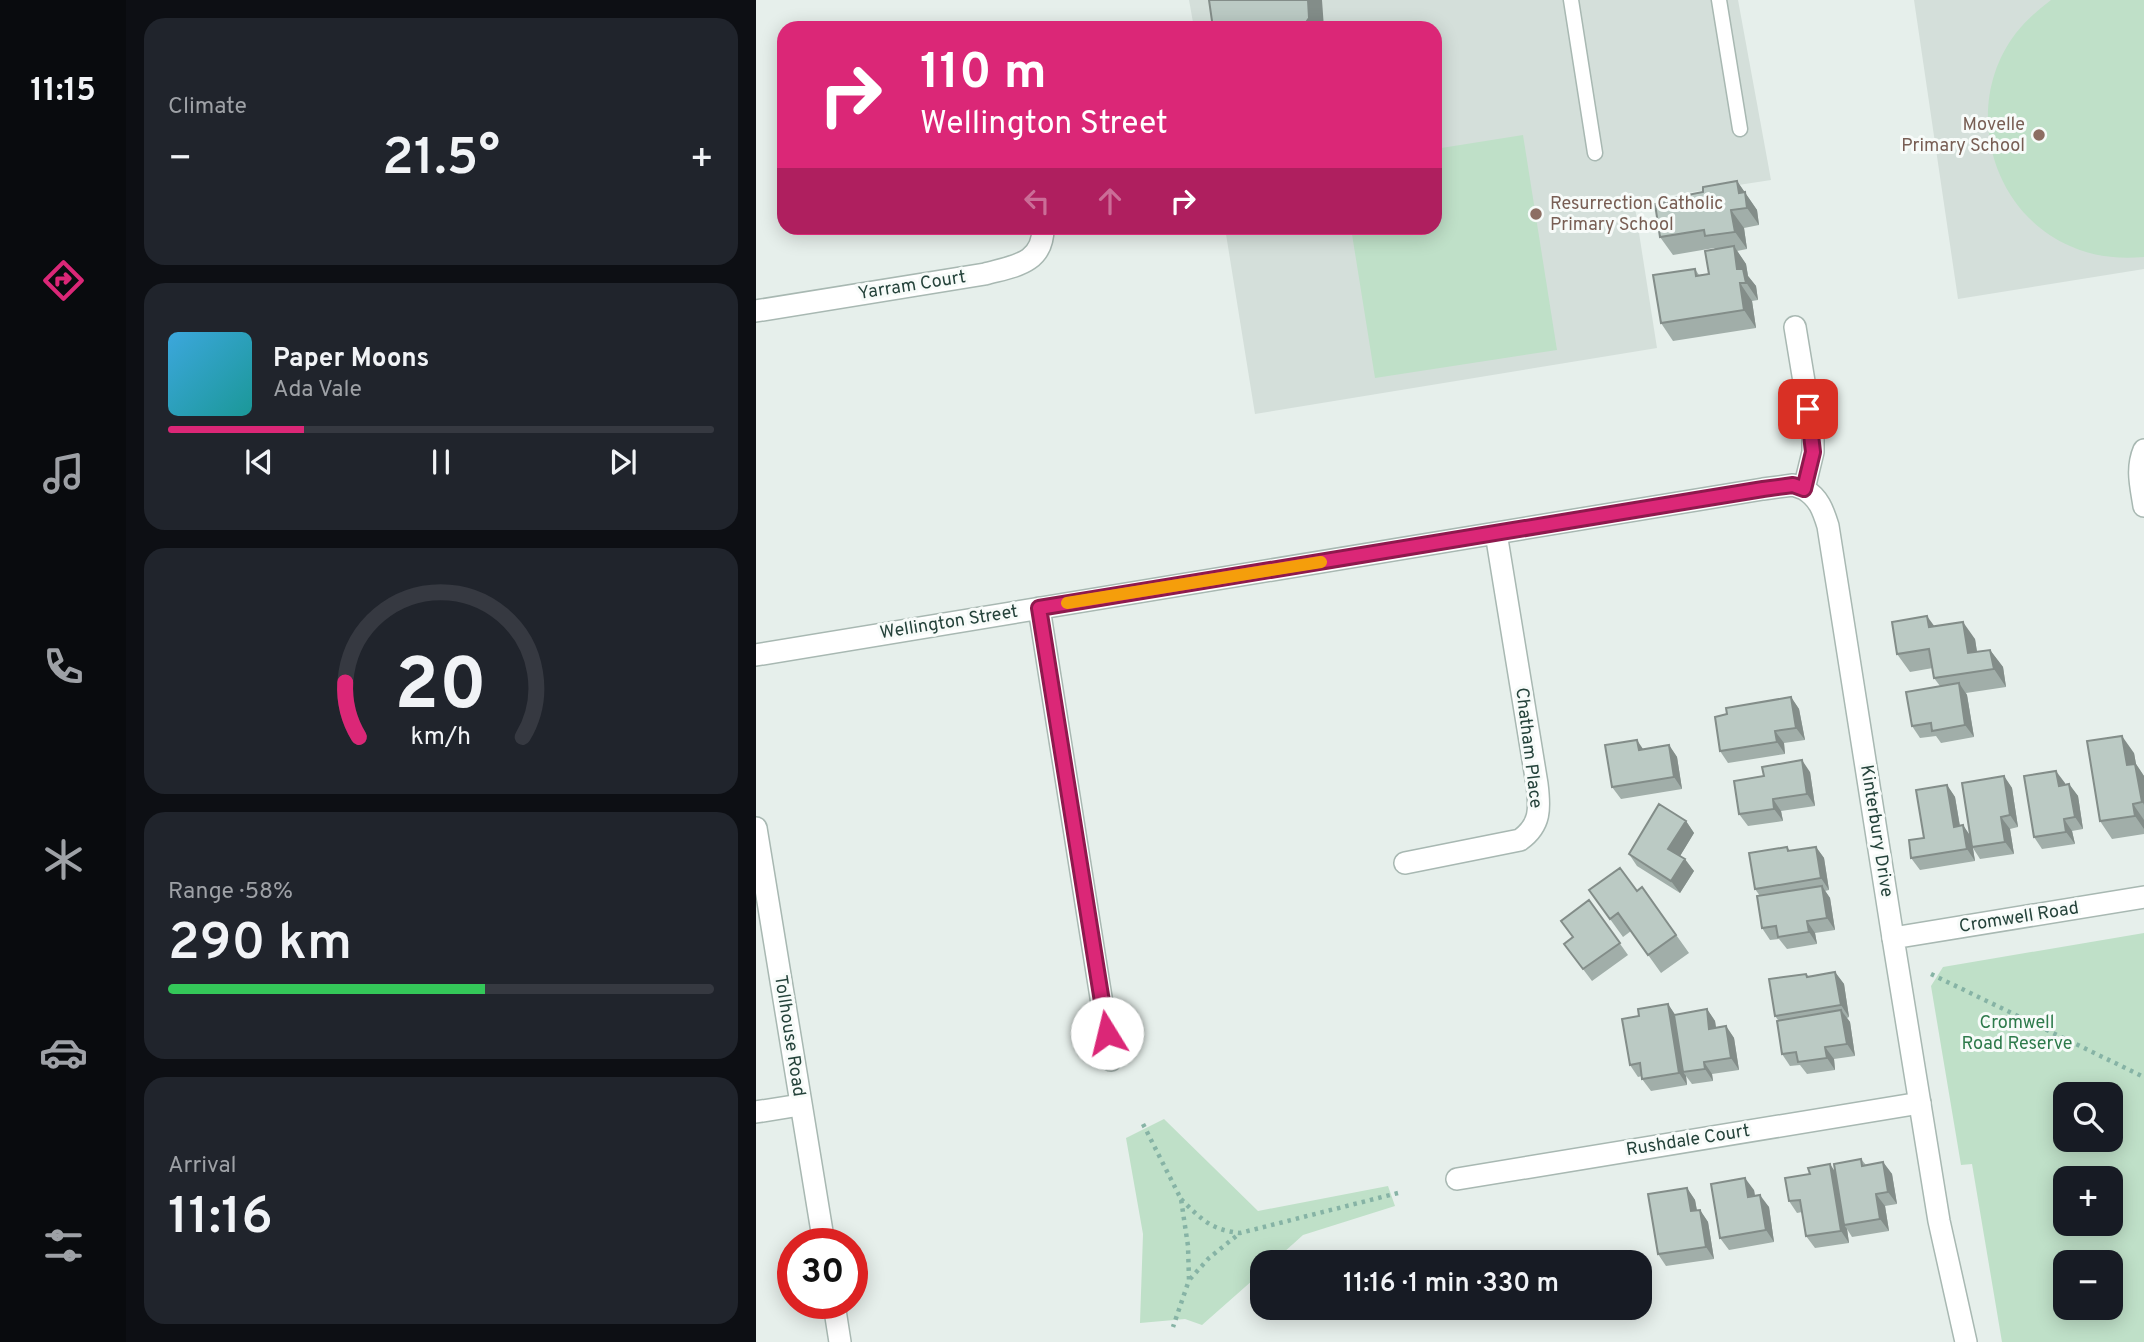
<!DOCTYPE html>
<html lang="en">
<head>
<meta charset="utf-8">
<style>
	body { margin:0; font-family:Overpass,sans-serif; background:#20242c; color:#f1f3f6; height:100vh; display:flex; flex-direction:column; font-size:26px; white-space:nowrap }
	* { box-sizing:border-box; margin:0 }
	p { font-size:23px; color:#9ea1a6 }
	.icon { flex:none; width:38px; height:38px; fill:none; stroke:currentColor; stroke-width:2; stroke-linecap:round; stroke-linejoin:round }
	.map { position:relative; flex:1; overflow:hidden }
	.details { display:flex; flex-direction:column; gap:18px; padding:18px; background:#0d0f14; width:630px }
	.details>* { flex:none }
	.banner { position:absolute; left:21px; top:21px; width:665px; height:214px; border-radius:21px; box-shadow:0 4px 18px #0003; background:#db2777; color:#fff; overflow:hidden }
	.fabs { position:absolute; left:1297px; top:1082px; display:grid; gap:14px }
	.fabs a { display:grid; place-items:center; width:70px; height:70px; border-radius:14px; background:#171b24; box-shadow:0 4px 18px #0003; font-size:35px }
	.speed { position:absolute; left:21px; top:1228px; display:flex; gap:14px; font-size:35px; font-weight:700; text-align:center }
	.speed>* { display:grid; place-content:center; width:91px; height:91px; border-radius:50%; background:#171b24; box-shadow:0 4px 18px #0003; line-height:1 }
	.speed .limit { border:10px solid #d22; background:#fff; color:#111 }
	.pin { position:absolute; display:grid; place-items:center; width:60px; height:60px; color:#fff; margin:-30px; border-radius:14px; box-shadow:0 4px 10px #0006 }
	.me { position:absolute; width:77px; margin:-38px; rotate:351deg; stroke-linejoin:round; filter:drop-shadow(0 0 5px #0008) }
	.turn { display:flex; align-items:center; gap:24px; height:147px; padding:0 28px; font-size:32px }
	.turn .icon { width:91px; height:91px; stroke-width:2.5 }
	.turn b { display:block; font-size:49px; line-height:60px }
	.lanes { display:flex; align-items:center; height:66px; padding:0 28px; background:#0003; justify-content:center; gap:35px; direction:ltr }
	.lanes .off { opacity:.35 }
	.big { font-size:52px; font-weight:600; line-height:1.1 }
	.details .tile { flex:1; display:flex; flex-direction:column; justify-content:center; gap:10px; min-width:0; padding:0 24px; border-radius:21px; background:#20242c }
	.details .dial { align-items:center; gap:0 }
	.dial svg { height:182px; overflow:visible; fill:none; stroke:#363941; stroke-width:7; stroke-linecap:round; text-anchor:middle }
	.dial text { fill:#f1f3f6; stroke:none }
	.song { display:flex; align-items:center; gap:21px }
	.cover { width:84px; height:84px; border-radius:10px; background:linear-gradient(135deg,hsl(200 70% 55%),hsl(180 70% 35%)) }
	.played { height:7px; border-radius:4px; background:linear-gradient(90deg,#db2777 25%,#363941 25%) }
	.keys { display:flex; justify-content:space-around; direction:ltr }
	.heat { display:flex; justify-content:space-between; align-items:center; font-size:38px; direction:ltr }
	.charge { height:10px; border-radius:5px; background:linear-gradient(90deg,#34c759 58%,#363941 0) }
	.trip { position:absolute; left:494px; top:1250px; width:402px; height:70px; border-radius:21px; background:#171b24; box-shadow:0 4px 18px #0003; font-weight:600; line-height:70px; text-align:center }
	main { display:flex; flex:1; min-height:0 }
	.tab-bar { display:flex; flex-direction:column; width:126px; justify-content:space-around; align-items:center; background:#090b0e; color:#9ea1a6 }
	.tab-bar .icon { width:49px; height:49px }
	.tab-bar .active { color:#db2777 }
	.tab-bar b { font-size:32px; color:#f1f3f6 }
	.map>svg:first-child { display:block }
	.built { fill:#d4dfda }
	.green { fill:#bfe0c8; fill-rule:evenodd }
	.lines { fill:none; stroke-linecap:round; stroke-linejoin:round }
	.service-casing { stroke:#a8b8b2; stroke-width:17 }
	.minor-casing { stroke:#a8b8b2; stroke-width:24 }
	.tertiary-casing { stroke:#a8b8b2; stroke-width:24 }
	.path { stroke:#86b3a5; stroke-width:4.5; stroke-dasharray:3.5 5; stroke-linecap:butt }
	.service { stroke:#fff; stroke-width:14 }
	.minor { stroke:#fff; stroke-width:21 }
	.tertiary { stroke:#fff; stroke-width:21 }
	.wall { fill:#a1aea9 }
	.shaded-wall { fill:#838d89 }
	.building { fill:#bbcac4; stroke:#838d89; stroke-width:2 }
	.route-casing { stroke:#8e194d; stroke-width:18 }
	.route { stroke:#db2777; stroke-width:12 }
	.slow { stroke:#f59e0b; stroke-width:12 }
	.education-dot { fill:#8d6e63; stroke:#f7fbf9; stroke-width:2.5 }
	.labels { text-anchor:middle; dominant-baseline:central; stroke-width:6; stroke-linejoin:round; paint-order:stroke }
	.education-label { font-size:18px; fill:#785e54; stroke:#f7fbf9; text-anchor:end }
	.street-label { font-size:18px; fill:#24423a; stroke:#f7fbf9 }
	.park-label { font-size:18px; fill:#2d7a4b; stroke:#f7fbf9 }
</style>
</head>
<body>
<main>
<nav class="tab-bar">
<b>11:15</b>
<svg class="icon active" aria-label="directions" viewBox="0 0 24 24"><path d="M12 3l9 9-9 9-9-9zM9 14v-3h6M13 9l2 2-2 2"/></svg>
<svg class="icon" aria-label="music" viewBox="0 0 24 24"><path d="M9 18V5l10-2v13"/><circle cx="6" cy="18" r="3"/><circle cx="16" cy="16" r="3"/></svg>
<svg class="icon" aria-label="phone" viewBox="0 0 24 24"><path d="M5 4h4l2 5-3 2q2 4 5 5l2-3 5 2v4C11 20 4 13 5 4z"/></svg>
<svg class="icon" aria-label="climate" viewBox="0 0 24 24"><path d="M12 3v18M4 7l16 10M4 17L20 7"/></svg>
<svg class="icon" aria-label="car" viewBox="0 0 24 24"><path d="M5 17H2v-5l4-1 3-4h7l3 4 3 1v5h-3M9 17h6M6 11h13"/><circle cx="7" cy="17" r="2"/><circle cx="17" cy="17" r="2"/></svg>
<svg class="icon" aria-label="filters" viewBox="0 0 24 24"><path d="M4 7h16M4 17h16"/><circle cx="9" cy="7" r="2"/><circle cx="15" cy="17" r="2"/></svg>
</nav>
<section class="details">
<div class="tile"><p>Climate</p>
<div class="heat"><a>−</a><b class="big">21.5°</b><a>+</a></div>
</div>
<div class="tile">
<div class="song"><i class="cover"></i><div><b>Paper Moons</b><p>Ada Vale</p></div></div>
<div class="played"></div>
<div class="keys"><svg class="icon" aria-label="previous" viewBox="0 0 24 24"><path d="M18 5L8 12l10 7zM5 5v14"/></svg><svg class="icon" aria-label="pause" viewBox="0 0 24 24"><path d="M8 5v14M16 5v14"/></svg><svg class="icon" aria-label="next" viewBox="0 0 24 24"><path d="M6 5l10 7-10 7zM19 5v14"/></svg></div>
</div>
<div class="tile dial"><svg viewBox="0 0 100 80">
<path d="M14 69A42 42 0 1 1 86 69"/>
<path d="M14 69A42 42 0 0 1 8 45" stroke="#db2777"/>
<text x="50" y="56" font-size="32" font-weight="700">20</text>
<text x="50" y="72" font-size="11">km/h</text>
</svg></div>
<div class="tile"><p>Range · 58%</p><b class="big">290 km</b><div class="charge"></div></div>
<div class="tile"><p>Arrival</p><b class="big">11:16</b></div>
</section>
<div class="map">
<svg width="1388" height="1342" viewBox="0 0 1388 1342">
	<rect width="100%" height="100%" fill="#e6efeb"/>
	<!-- built -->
	<path class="built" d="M433,0H982L1015,180L878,201L901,348L499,414L469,228H679V28H438Z
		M1158,0H1388V269L1202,299Z"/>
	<!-- green -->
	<path class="green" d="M1295,0H1388V257C1363,259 1338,257 1314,246C1233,211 1206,103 1260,33C1270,20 1282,10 1295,0Z
		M767,135L801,350L619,378L595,228H679V149Z
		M1388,933V1342H1246L1216,1164L1205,1165L1175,986L1187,967ZM1309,1094H1354V1139H1309ZM1309,1178H1354V1223H1309ZM1309,1262H1354V1307H1309Z
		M408,1119L502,1211L632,1186L639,1206L547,1235L517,1262H506V1272L446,1325L429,1319L384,1323L387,1234L370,1138Z"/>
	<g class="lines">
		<!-- service casing -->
		<g class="service-casing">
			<path id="service" d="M815,0L839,153
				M963,0L984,129"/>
		</g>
		<!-- minor casing -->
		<g class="minor-casing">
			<path id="minor" d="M0,311L229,274C258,266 287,264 287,228
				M1039,327L1057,436V452L1048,489C1063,498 1067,510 1072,526L1137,938
				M1388,450C1380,469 1385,486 1388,506
				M283,608L355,1060
				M0,655L1007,489L1037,485L1048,489
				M0,828L68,1244
				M649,863L764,840C785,825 784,808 781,784L740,533
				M0,1112L44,1105
				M701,1179L1164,1103
				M78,1304L84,1342"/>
		</g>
		<!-- tertiary casing -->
		<g class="tertiary-casing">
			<path id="tertiary" d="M1210,1342L1183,1221L1137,938L1388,897"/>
		</g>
		<!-- path -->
		<path class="path" d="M1175,974L1388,1077
			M387,1124L425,1199L432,1246L433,1280L417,1327
			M425,1199C445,1219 455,1230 484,1233L642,1193
			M434,1279L453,1258L484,1233"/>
		<!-- service -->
		<use href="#service" class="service"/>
		<!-- minor -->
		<use href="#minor" class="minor"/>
		<!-- tertiary -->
		<use href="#tertiary" class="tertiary"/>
	</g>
	<!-- wall -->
	<path class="wall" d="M981,181L1001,210L1003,225L988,228L991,249L981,251L990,264L992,276L1000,286L1002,300L996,301L1000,328L917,341L905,323L939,269L943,275L953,274L959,249L958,248L917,255L904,237L916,201Z
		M1178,626L1219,639L1221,652L1234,650L1247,667L1250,687L1210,693L1211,695L1218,737L1185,743L1180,736L1164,738L1156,726L1184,686L1178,678L1177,668L1154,672L1141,654Z
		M1035,697L1043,709L1049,740L1028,743L1029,754L972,763L964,751Z
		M913,745L921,757L926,789L865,799L856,787L888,749Z
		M1378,753L1380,764L1388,776V834L1356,839L1344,821Z
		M1054,772L1059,806L1025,811L1027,821L992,826L983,814L1008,776Z
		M1248,776L1256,788L1262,827L1254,829L1258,854L1224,859L1217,848L1219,861L1164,870L1155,858L1168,838L1191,785L1199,797L1204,826L1207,825L1214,836Z
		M1309,783V785L1313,784L1322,796L1327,829L1316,831L1319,844L1286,849L1278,837Z
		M930,821L938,833L924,856L938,871L924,893L881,866L873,854Z
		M1031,847L1034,851L1060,847L1068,858L1073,890L1069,891L1074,898L1079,930L1059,933L1061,944L1031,949L1023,939L1014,940L1006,928L1004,896L999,889Z
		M886,887L933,953L905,973L875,931L867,937L833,890L881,891Z
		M833,900L872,955L836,981L808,944L817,938Z
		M1079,972L1088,984L1093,1017L1091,1018L1094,1022L1099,1056L1078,1059L1079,1070L1051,1074L1044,1065L1034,1066L1026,1054L1022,1020L1019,1016L1050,974L1053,977Z
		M912,1004L919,1015L951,1009L959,1021L960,1028L970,1026L978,1038L983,1070L956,1074L957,1081L936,1084L930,1076L931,1085L895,1091L886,1079V1076L882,1077L874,1065L883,1016Z
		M1105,1159L1110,1165L1127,1162L1136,1174L1141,1204L1129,1206L1133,1231L1096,1237L1091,1229L1093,1243L1059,1248L1050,1236L1046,1212L1041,1213L1033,1201L1080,1173Z
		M931,1188L939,1200L941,1210H944L952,1222L958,1259L910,1266L902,1254Z
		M998,1190L999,1196L1013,1207L1018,1242L973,1250L964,1238Z"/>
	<!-- shaded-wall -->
	<path class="shaded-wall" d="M552,0H566L568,28H546Z
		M981,181L1001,210L1003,225L991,208L983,193Z
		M975,210L988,228L991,249L979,232Z
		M978,246L990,264L992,276L1000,286L1002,300L981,269Z
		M984,283L996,301L1000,328L988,310Z
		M1171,616L1184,634L1173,627Z
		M1207,622L1219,639L1224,671L1212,653Z
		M1234,650L1247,667L1250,687L1238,669Z
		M1203,683L1211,695L1218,737L1209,725Z
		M1035,697L1043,709L1049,740L1040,728Z
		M1019,731L1028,743L1029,754L1021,742Z
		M1366,736L1378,753L1380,764L1388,776V805L1371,765Z
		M881,740L889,752L883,750Z
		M913,745L921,757L926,789L918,777Z
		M1046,760L1054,772L1059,806L1051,794Z
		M1300,771L1309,783L1311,798L1303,786Z
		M1248,776L1256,788L1262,827L1254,815Z
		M1313,784L1322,796L1327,829L1319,817Z
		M1191,785L1199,797L1206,839L1198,827Z
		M1017,799L1025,811L1027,821L1018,809Z
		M1377,804L1388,820V829L1379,816Z
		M1245,817L1254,829L1258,854L1249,842Z
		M1308,819L1316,831L1319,844L1310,832Z
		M930,821L938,833L921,861L912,849Z
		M1207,825L1215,837L1219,861L1211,849Z
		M1060,847L1068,858L1073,890L1065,878Z
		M929,859L938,871L924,893L915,881Z
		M1066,886L1074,898L1079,930L1071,918Z
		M1051,921L1059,933L1061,944L1053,932Z
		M1079,972L1088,984L1093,1017L1085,1005Z
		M912,1004L920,1016L927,1072L930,1076L931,1085L923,1073Z
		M951,1009L959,1021L962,1041L953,1029Z
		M1085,1010L1094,1022L1099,1056L1091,1044Z
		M970,1026L978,1038L983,1070L975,1058Z
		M1069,1047L1078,1059L1079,1070L1071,1058Z
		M948,1062L956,1074L957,1081L949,1069Z
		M1127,1162L1136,1174L1141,1204L1132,1192Z
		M1074,1164L1082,1176L1088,1225L1091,1229L1093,1243L1085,1231Z
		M989,1178L998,1190L1001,1209L992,1197Z
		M931,1188L939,1200L943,1223L935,1211Z
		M1120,1194L1129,1206L1133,1231L1124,1219Z
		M1004,1195L1013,1207L1018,1242L1010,1230Z
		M944,1210L952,1222L958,1259L950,1247Z"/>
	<!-- building -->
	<path class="building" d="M453,0H552L553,18L546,28H457Z
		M981,181L983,193L989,192L991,208L975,210L979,232L949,236L948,230L904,237L899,204L916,201V198L947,192V187Z
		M978,246L981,269H987L990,283H984L988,310L905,323L897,275L939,269L940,276L953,274L949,251Z
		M1171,616L1173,627L1207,622L1212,653L1234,650L1238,669L1178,678L1173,649L1141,654L1136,622Z
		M1203,683L1209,725L1176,731L1175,723L1156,726L1150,692Z
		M1035,697L1040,728L1019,731L1021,742L964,751L959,717L971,714L970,708Z
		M1366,736L1371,765L1379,764L1386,802L1377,804L1379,816L1344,821L1331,741Z
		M881,740L883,750L913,745L918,777L856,787L849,745Z
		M1046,760L1051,794L1017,799L1018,809L983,814L978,781L1008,776L1006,767Z
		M1300,771L1303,786L1313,784L1319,817L1308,819L1310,832L1278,837L1268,776Z
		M1248,776L1254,815L1245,817L1249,842L1216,847L1206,783Z
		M1191,785L1198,827L1207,825L1211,849L1155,858L1153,840L1168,838L1160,790Z
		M903,804L930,821L912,849L929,859L915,881L873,854Z
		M1031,847L1032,851L1060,847L1065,878L999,889L993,853Z
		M864,868L881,891L886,887L920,935L892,955L862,913L854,919L833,890Z
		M1066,886L1071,918L1051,921L1053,932L1022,937L1020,926L1006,928L1001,896Z
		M833,900L864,943L827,969L808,944L817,937L805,921Z
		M1079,972L1085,1005L1019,1016L1013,979L1050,974L1051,977Z
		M912,1004L923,1073L886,1079L884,1063L874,1065L866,1019L883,1016L882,1009Z
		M951,1009L953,1029L970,1026L975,1058L948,1062L949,1069L927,1072L918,1015Z
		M1085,1010L1091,1044L1069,1047L1071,1058L1042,1062L1040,1052L1026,1054L1021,1021Z
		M1105,1159L1106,1166L1127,1162L1132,1192L1120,1194L1124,1219L1088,1225L1078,1164Z
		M1074,1164L1085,1231L1050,1236L1044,1200L1033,1201L1029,1178L1054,1174L1052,1168Z
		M989,1178L992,1197L1004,1195L1010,1230L964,1238L955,1184Z
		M931,1188L935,1211L944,1210L950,1247L902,1254L892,1194Z"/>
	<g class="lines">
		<!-- route casing -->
		<g class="route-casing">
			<path id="route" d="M351,1033L283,608L1007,489L1037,485L1048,489L1057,452L1052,409"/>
		</g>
		<!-- route -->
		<use href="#route" class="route"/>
		<!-- slow -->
		<path class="slow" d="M311,603L565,562"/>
	</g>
	<!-- markers -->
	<g class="education-dot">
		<circle cx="1283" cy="135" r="7"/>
		<circle cx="780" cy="214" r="7"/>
	</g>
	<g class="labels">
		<!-- education labels -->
		<g class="education-label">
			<text x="1269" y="125">Movelle<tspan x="1269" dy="21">Primary School</tspan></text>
			<text x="794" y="204" text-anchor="start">Resurrection Catholic<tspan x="794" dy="21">Primary School</tspan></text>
		</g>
		<!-- street labels -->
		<g class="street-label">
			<text transform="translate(156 286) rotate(-9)">Yarram Court</text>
			<text transform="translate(193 623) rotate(-9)">Wellington Street</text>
			<text transform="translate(772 748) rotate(83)">Chatham Place</text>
			<text transform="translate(1120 831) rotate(81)">Kinterbury Drive</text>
			<text transform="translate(1263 918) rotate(-9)">Cromwell Road</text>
			<text transform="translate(33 1036) rotate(81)">Tollhouse Road</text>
			<text transform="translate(932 1141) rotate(-9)">Rushdale Court</text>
		</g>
		<!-- park labels -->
		<g class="park-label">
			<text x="1261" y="1023">Cromwell<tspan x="1261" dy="21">Road Reserve</tspan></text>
		</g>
	</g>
</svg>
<div class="fabs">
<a><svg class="icon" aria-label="search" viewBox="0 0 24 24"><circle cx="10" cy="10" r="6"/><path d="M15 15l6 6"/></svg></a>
<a>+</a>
<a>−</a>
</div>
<div class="speed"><div class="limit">30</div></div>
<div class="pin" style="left:1052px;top:409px;background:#d93025"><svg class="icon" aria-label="arrive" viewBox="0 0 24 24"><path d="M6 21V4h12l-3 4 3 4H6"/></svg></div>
<svg class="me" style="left:351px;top:1033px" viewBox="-20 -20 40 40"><circle r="19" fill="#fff"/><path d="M0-13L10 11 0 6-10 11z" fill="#db2777"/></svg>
<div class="trip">11:16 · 1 min · 330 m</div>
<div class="banner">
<div class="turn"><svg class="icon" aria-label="right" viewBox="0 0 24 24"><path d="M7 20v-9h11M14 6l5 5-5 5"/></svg><div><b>110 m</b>Wellington Street</div></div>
<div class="lanes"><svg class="icon off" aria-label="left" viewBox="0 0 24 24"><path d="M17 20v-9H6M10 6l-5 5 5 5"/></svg><svg class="icon off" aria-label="ahead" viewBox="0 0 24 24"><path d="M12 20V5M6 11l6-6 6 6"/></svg><svg class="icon" aria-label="right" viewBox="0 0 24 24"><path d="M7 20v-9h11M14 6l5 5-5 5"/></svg></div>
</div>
</div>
</main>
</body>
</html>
